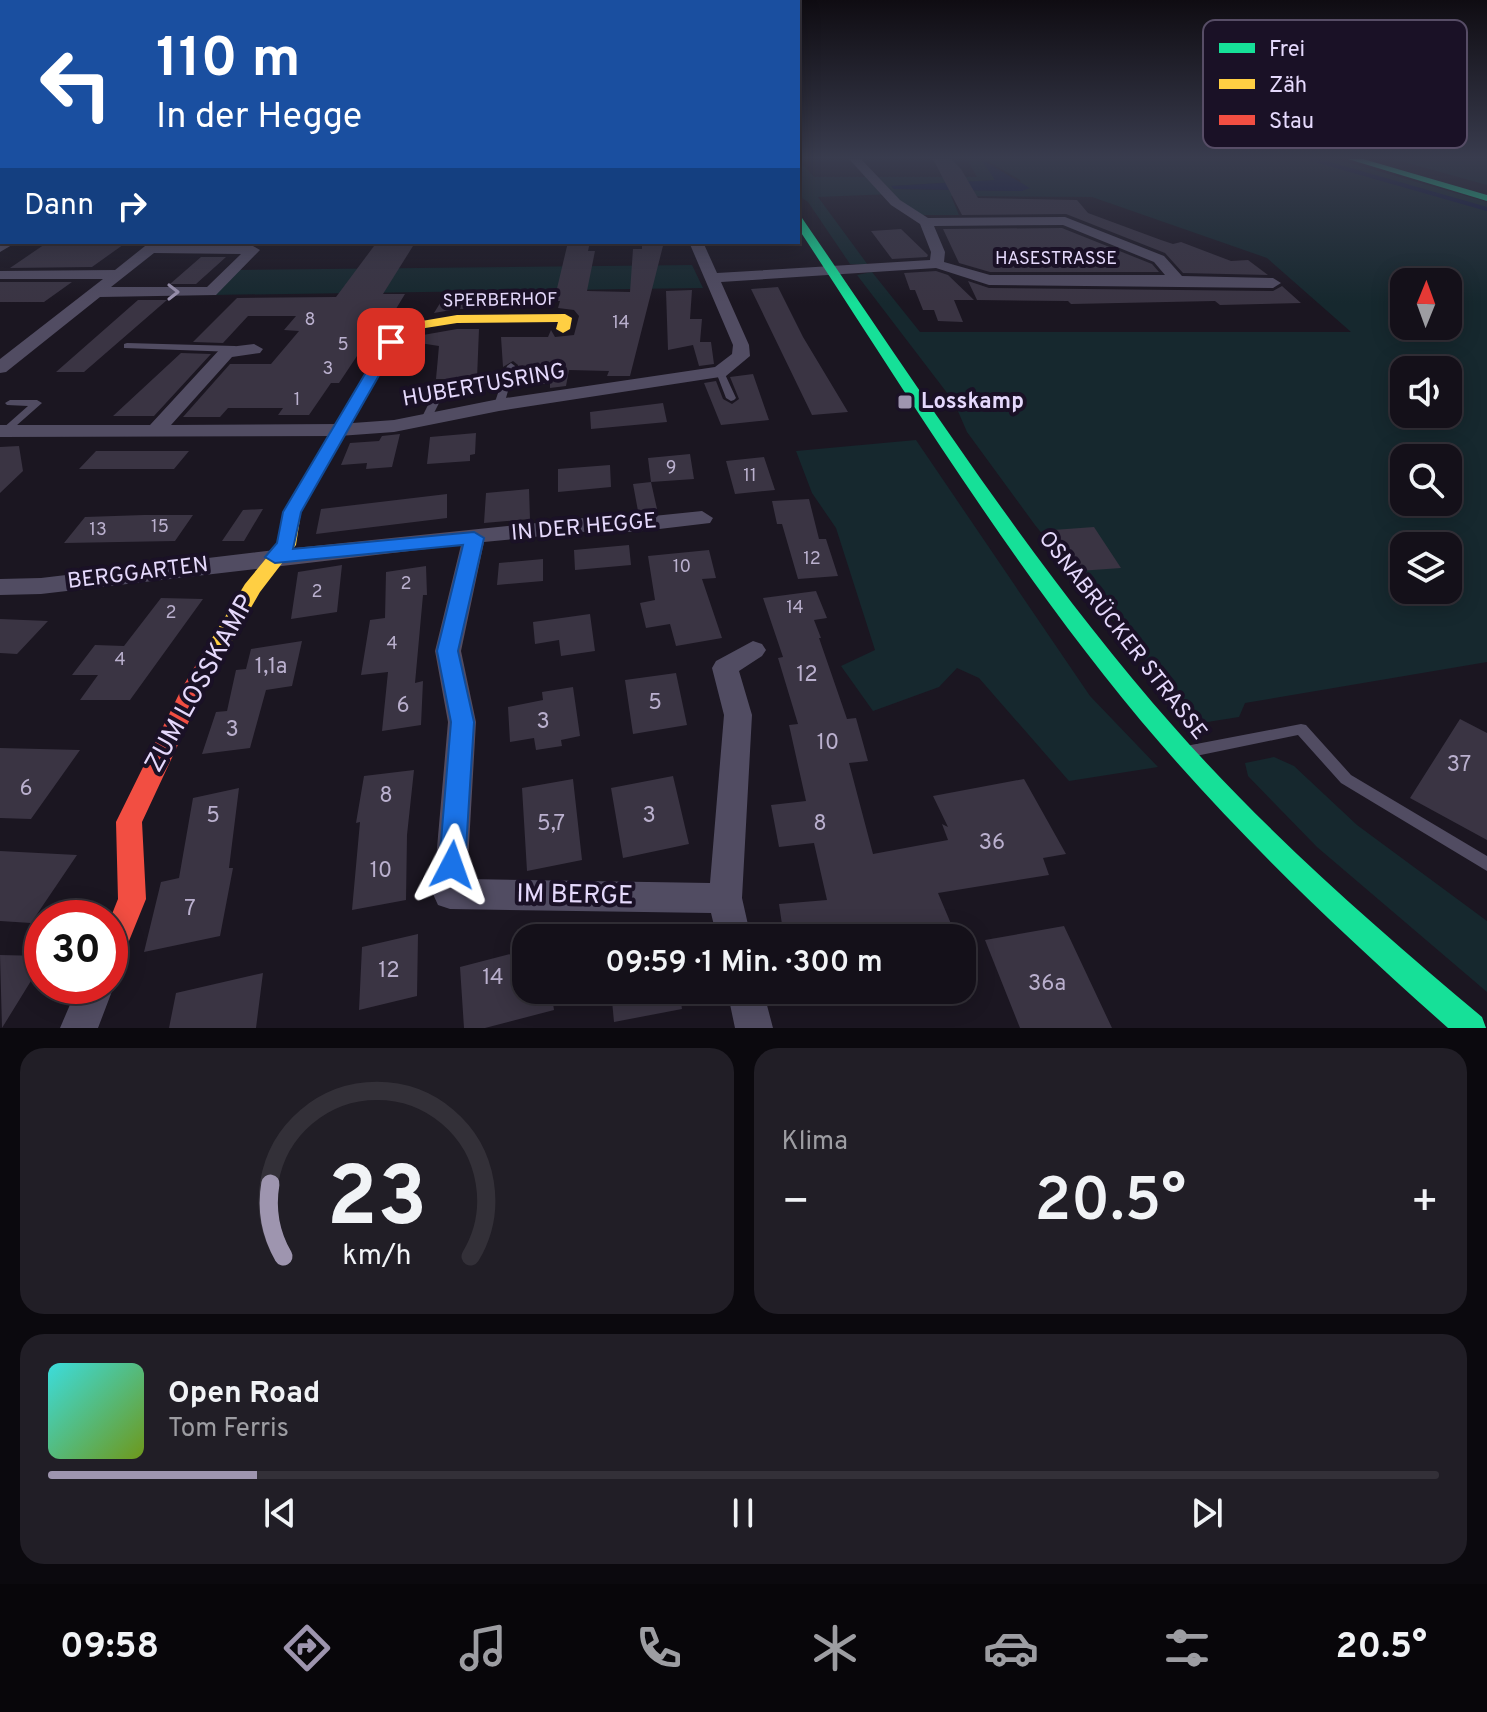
<!DOCTYPE html>
<html lang="de">
<head>
<meta charset="utf-8">
<style>
	body { margin:0; font-family:Overpass,sans-serif; background:#211e26; color:#f1f3f6; height:100vh; display:flex; flex-direction:column; font-size:30px; white-space:nowrap }
	* { box-sizing:border-box; margin:0 }
	p { font-size:26px; color:#9d9da2 }
	.icon { flex:none; width:44px; height:44px; fill:none; stroke:currentColor; stroke-width:2; stroke-linecap:round; stroke-linejoin:round }
	.map { position:relative; height:1028px; overflow:hidden }
	.sheet { display:flex; flex-direction:column; gap:20px; padding:20px; background:#0b090e; flex:1 }
	.sheet>* { flex:none }
	.hud { position:absolute; left:0px; top:0px; width:800px; height:244px; box-shadow:0 4px 20px #0003,0 0 0 2px #333038; background:#1a4fa0; color:#fff; overflow:hidden }
	.needle { width:52px; rotate:1deg }
	.fabs { position:absolute; left:1390px; top:268px; display:grid; gap:16px }
	.fabs a { display:grid; place-items:center; width:72px; height:72px; border-radius:16px; background:#141019; box-shadow:0 4px 20px #0003,0 0 0 2px #333038; font-size:40px }
	.speed { position:absolute; left:24px; top:900px; display:flex; gap:16px; font-size:40px; font-weight:700; text-align:center }
	.speed>* { display:grid; place-content:center; width:104px; height:104px; border-radius:50%; background:#141019; box-shadow:0 4px 20px #0003,0 0 0 2px #333038; line-height:1 }
	.speed .limit { border:12px solid #d22; background:#fff; color:#111 }
	.pin { position:absolute; display:grid; place-items:center; width:68px; height:68px; color:#fff; margin:-34px; border-radius:16px; box-shadow:0 4px 12px #0006 }
	.me { position:absolute; width:88px; margin:-44px; rotate:4deg; stroke-linejoin:round; filter:drop-shadow(0 0 6px #0008) }
	.turn { display:flex; align-items:center; gap:28px; height:168px; padding:0 24px; font-size:36px }
	.turn .icon { width:104px; height:104px; stroke-width:2.5 }
	.turn b { display:block; font-size:56px; line-height:68px }
	.then { display:flex; align-items:center; height:76px; padding:0 24px; background:#0003; gap:16px; font-size:30px }
	.big { font-size:60px; font-weight:600; line-height:1.1 }
	.sheet .tile { flex:1; display:flex; flex-direction:column; justify-content:center; gap:12px; min-width:0; padding:0 28px; border-radius:24px; background:#211e26 }
	.sheet .dial { align-items:center; gap:0 }
	.dial svg { height:208px; overflow:visible; fill:none; stroke:#333038; stroke-width:7; stroke-linecap:round; text-anchor:middle }
	.dial text { fill:#f1f3f6; stroke:none }
	.song { display:flex; align-items:center; gap:24px }
	.cover { width:96px; height:96px; border-radius:12px; background:linear-gradient(135deg,hsl(180 70% 55%),hsl(80 70% 35%)) }
	.played { height:8px; border-radius:4px; background:linear-gradient(90deg,#9e95af 15%,#333038 15%) }
	.keys { display:flex; justify-content:space-around; direction:ltr }
	.heat { display:flex; justify-content:space-between; align-items:center; font-size:44px; direction:ltr }
	.sheet .tiles { flex:1; display:grid; gap:20px; grid-template-columns:1fr 1fr }
	.tile:last-child { grid-column:span 2 }
	.trip { position:absolute; left:512px; top:924px; width:464px; height:80px; border-radius:24px; background:#141019; box-shadow:0 4px 20px #0003,0 0 0 2px #333038; font-weight:600; line-height:80px; text-align:center }
	.tab-bar { display:flex; height:128px; justify-content:space-around; align-items:center; background:#08060a; color:#9d9da2 }
	.tab-bar .icon { width:56px; height:56px }
	.tab-bar .active { color:#9e95af }
	.tab-bar b { font-size:36px; color:#f1f3f6 }
	.map>svg:first-child { display:block }
	.green { fill:#16282e; fill-rule:evenodd }
	.water { fill:#0f163f }
	.lines { fill:none; stroke-linecap:round; stroke-linejoin:round }
	.stream { stroke:#0f163f; stroke-width:4 }
	.building { fill:#3a3443 }
	.lane { fill:#514c62; fill-rule:evenodd }
	.street { fill:#514c62; fill-rule:evenodd }
	.fast { fill:#16e098; fill-rule:evenodd }
	.slow { fill:#ffcf43; fill-rule:evenodd }
	.jam { fill:#f24e42; fill-rule:evenodd }
	.oneway { stroke:#9b92af }
	.route { fill:#1a73e8; stroke:#114b97; stroke-width:2 }
	.poi-dot { fill:#9e95af; stroke:#1a1126; stroke-width:3 }
	.labels { text-anchor:middle; dominant-baseline:central; stroke-width:8; stroke-linejoin:round; paint-order:stroke }
	.far-street-label { font-size:18px; fill:#e5d9fc; stroke:#1a1126 }
	.number-label { font-size:18px; fill:#bab0ce }
	.street-label { font-size:22px; fill:#e5d9fc; stroke:#1a1126 }
	.poi-label { font-size:22px; font-weight:bold; fill:#e5d9fc; stroke:#1a1126; text-anchor:start }
	.near-number-label { font-size:22px; fill:#bab0ce }
	.near-street-label { font-size:26px; fill:#e5d9fc; stroke:#1a1126 }
	.key { fill:#1a1126; stroke:#574d66; stroke-width:2 }
	.key-label { font-size:22px; fill:#e5d9fc }
</style>
</head>
<body>
<div class="map">
<svg width="1487" height="1028" viewBox="0 0 1487 1028">
	<rect width="100%" height="100%" fill="#1b1621"/>
	<!-- green -->
	<path class="green" d="M798,159L814,177H977L967,159H981L996,180L891,186L894,189L1022,191L1020,180L984,159H1336L1487,202V662L1245,703L1239,717L1201,723L1184,707L1035,525L967,432L954,402L857,275L872,272L920,332H1351L1267,258L1092,197L951,196L959,215H918L892,194L818,197L868,265L850,264L808,202L798,195ZM1404,282H1448V326H1404ZM1404,370H1448V414H1404ZM1404,458H1448V502H1404ZM1404,546H1448V590H1404Z
		M1393,159H1487V185Z
		M692,265L703,288L210,295L236,270Z
		M916,440L1090,696L1158,767L1069,781L979,678L957,668L939,687L873,711L841,666L875,650L836,528L812,493L796,451Z
		M1274,757L1294,766L1357,825L1487,921V992L1317,847L1248,776L1245,763Z"/>
	<!-- water -->
	<path class="water" d="M981,159L1030,188L1022,191L894,189L891,186L995,180Z"/>
	<g class="lines">
		<!-- stream -->
		<path class="stream" d="M1312,159L1487,209"/>
	</g>
	<!-- building -->
	<path class="building" d="M933,159H951L961,169L978,198L1077,200L1088,213L1161,240L1173,244L1181,242L1231,261L1248,260L1268,275L1183,273L1165,253L1066,214L962,215Z
		M1062,228L1152,264L1159,272H990L959,263L943,229Z
		M901,229L928,255L927,257L892,259L871,231Z
		M48,242H127L92,267L10,268Z
		M568,242H590L588,251H595L587,291L630,292L633,249H642V242H664L630,376H607L609,371L569,370L566,386L550,388V384H536L538,378H515L518,365L513,361L503,367L501,337H548L551,330L555,337L574,335L579,316L574,310L558,308L560,301H554Z
		M374,246H413L383,294H405L382,332H373L339,383H331L309,415H278L283,408H228L220,417H183L230,364H271L299,331L284,330L296,316H248L223,343L193,342L237,298L336,297Z
		M201,257H226L196,284H170Z
		M936,271L948,275L974,300H954L963,322L938,321L934,310H923L915,290H910L904,273Z
		M968,281L989,288L1273,291L1282,286L1301,303L1220,305L1215,301L1071,304L1068,301L977,300Z
		M0,282H72L44,302H0Z
		M778,287L803,337L848,412L812,415L751,289Z
		M692,290L690,319H702L700,342H711L714,364L699,366L693,345L668,350L666,291Z
		M525,293L520,308L457,309L434,313L445,295Z
		M138,300H167L84,372H56Z
		M457,329H479L477,379H436L439,346L413,342L423,335Z
		M181,353L211,354L154,416H113Z
		M753,374L769,420L721,425L704,383L716,381L723,399L732,404L739,399L730,377Z
		M663,403L667,422L591,429L590,412Z
		M476,433L475,454L470,455V461L427,464L430,437Z
		M400,434L392,467L366,469L367,463L341,465L350,443L379,441L382,436Z
		M19,446L23,471L0,493V447Z
		M96,451H189L174,469H79Z
		M690,454L694,479L651,482L648,458Z
		M764,457L775,490L735,494L726,461Z
		M610,465L611,487L558,492V469Z
		M651,482L657,509L638,511L633,484Z
		M529,489L530,519L484,523L486,493Z
		M447,494V518L316,534L321,509Z
		M809,499L819,539H826L838,576L798,579L782,524H777L772,501Z
		M263,509L244,541H222L243,510Z
		M144,515H193L175,541L64,543L85,517Z
		M1094,527L1121,568L1079,571L1053,530Z
		M629,545L631,565L575,570L574,550Z
		M709,550L716,578L702,579L722,638L676,646L670,624L646,628L640,603L655,600L648,556Z
		M543,559V581L497,585L499,563Z
		M342,565L337,612L291,619L298,572Z
		M426,566L427,595H423L415,683L423,681L421,725L382,731L388,672L361,675L370,620L385,618L386,572Z
		M816,591L827,618L814,620L821,638H819L847,719L856,718L868,761L849,763L873,854L948,840L942,824L948,827L933,796L1024,779L1066,854L1043,858L1049,875L938,893L957,938H784L779,904L827,900L814,843L779,847L771,805L806,801L789,725L798,724L778,658L783,657L763,598Z
		M161,598L203,599L130,700H80L98,675H72L95,645L124,646Z
		M590,614L595,651L561,656L559,640L535,644L533,622Z
		M0,619L48,621L17,654L0,653Z
		M302,641L292,686L266,690L250,748L202,754L216,712L227,711L236,670L246,669L251,649Z
		M676,673L687,725L633,734L625,680Z
		M573,687L580,736L561,740L562,746L536,750L534,738L510,742L508,707L543,700L542,692Z
		M1460,719L1487,733V840L1410,798Z
		M0,748L80,750L31,819L0,818Z
		M414,770L407,835L406,900L352,910L360,822L356,823L364,776Z
		M673,776L689,844L623,858L611,788Z
		M573,779L582,860L527,871L522,788Z
		M239,788L229,868H233L220,936L144,952L161,882L179,878L193,798Z
		M0,851L77,855L31,923L0,921Z
		M1064,926L1112,1028H1020L985,940Z
		M418,934L417,996L359,1010L362,947Z
		M526,950V990H551L554,1010L485,1028H464L460,967Z
		M0,955L42,956V963L2,1028Z
		M263,973L256,1028H169L176,993Z
		M611,990H679L682,1009L614,1022Z"/>
	<g class="lines">
		<!-- lane -->
		<path class="lane" d="M127,343L235,346L239,349L235,352L124,348V344Z
			M511,363L515,366L504,405L502,407H496L494,405L507,366Z
			M720,369L724,372L736,398L734,400L731,401L726,398L716,372Z
			M439,390L444,393L430,421L428,423H422L420,421L434,393Z
			M10,400H37L42,403L8,433L5,434L0,431L2,429L28,406L7,405L5,403Z
			M1301,724L1306,725L1351,775L1487,856V871L1341,783L1298,735L1191,757L1186,755L1184,751L1186,747L1191,745Z"/>
		<!-- street -->
		<path class="street" d="M849,159H861L900,200L928,218L1065,217L1164,256L1182,276L1273,278L1281,283L1273,288L989,285L936,268L721,282L749,345L750,356L726,376L720,377L499,411L394,432L339,436L0,437V425H150L221,348L254,344L263,349L260,353L232,357L171,425L339,424L394,420L499,399L715,367L732,354L733,345L689,242H703L717,273L930,260L931,252L920,224L891,205ZM1063,225L1154,262L1165,275H990L944,262L945,252L934,226Z
			M0,242L2,241L17,242L0,252Z
			M150,242H166L164,245L253,246L260,250L216,295L100,297L6,372L0,373V359L103,279H0V271L115,270ZM154,253L241,254L207,287H111Z
			M702,511L713,518L710,523L634,532L594,531L484,542L461,651L476,722L467,879L710,883L724,715L712,668L716,661L753,641L762,644L766,650L762,656L739,671L752,715L742,898L751,938H717L711,913L450,909L438,905L433,894L448,722L435,651L461,545L41,594L0,595V579L41,578L275,550L594,517L634,518Z
			M110,977L114,986L98,1028H60L78,986H110Z
			M727,990H763L773,1028H735Z"/>
		<!-- fast -->
		<path class="fast" d="M1348,159H1363L1487,195V201Z
			M798,217L802,218C921,391 1034,568 1173,726C1267,833 1374,926 1482,1017L1486,1028H1448C1347,938 1248,845 1160,743C1023,584 913,403 798,228Z"/>
		<!-- slow -->
		<path class="slow" d="M565,314L572,318L570,329L563,333L556,329L558,322L457,323L419,329L396,345L301,512L296,545L260,592L219,663H203L200,658L245,584L278,544L283,512L386,339L410,323L457,315Z"/>
		<!-- jam -->
		<path class="jam" d="M211,650L219,653L222,658L204,689L142,822L146,899L120,963L110,966V919L118,899L116,822L182,688L203,653Z"/>
	</g>
	<!-- one-way arrows -->
	<defs><path id="oneway-chevron" d="M-2-3.5L2.5 0L-2 3.5" fill="none" stroke-width="1.6" stroke-linecap="round" stroke-linejoin="round" transform="scale(2)"/></defs>
	<use class="oneway" href="#oneway-chevron" transform="translate(173 292)"/>
	<!-- sky -->
	<linearGradient id="sky" x2="0" y2="1"><stop stop-color="#0f0c12"/><stop offset="0.52" stop-color="#393c4e"/><stop offset="1" stop-color="#393c4e" stop-opacity="0"/></linearGradient>
	<rect width="1487" height="303" fill="url(#sky)"/>
	<!-- route -->
	<path class="route" d="M391,338L398,342L301,512L293,549L474,532L484,538L458,651L474,722L465,865L461,873L452,877L443,873L439,865L451,722L437,651L463,545L275,563L265,557L277,543L283,512L384,342Z"/>
	<!-- markers -->
	<rect class="poi-dot" x="897" y="394" width="16" height="16" rx="4"/>
	<g class="labels">
		<!-- far-street labels -->
		<g class="far-street-label">
			<text x="1056" y="259">HASESTRASSE</text>
			<text transform="translate(500 301) rotate(-1)">SPERBERHOF</text>
		</g>
		<!-- number labels -->
		<g class="number-label">
			<text x="310" y="320">8</text>
			<text x="621" y="323">14</text>
			<text x="343" y="345">5</text>
			<text x="328" y="369">3</text>
			<text x="297" y="400">1</text>
			<text x="671" y="468">9</text>
			<text x="750" y="476">11</text>
			<text x="160" y="527">15</text>
			<text x="98" y="530">13</text>
			<text x="812" y="559">12</text>
			<text x="682" y="567">10</text>
			<text x="406" y="584">2</text>
			<text x="317" y="592">2</text>
			<text x="795" y="608">14</text>
			<text x="171" y="613">2</text>
			<text x="392" y="644">4</text>
			<text x="120" y="660">4</text>
		</g>
		<!-- street labels -->
		<g class="street-label">
			<text transform="translate(484 386) rotate(-10)">HUBERTUSRING</text>
			<text transform="translate(584 528) rotate(-5)">IN DER HEGGE</text>
			<text transform="translate(138 574) rotate(-7)">BERGGARTEN</text>
			<text transform="translate(1122 636) rotate(52)">OSNABRÜCKER STRASSE</text>
		</g>
		<!-- poi labels -->
		<g class="poi-label">
			<text x="921" y="402">Losskamp</text>
		</g>
		<!-- near-number labels -->
		<g class="near-number-label">
			<text x="271" y="667">1,1a</text>
			<text x="807" y="675">12</text>
			<text x="655" y="703">5</text>
			<text x="403" y="706">6</text>
			<text x="543" y="722">3</text>
			<text x="232" y="730">3</text>
			<text x="828" y="743">10</text>
			<text x="1459" y="765">37</text>
			<text x="26" y="789">6</text>
			<text x="386" y="796">8</text>
			<text x="213" y="816">5</text>
			<text x="649" y="816">3</text>
			<text x="551" y="824">5,7</text>
			<text x="820" y="824">8</text>
			<text x="992" y="843">36</text>
			<text x="381" y="871">10</text>
			<text x="190" y="909">7</text>
			<text x="389" y="971">12</text>
			<text x="493" y="978">14</text>
			<text x="1047" y="984">36a</text>
		</g>
		<!-- near-street labels -->
		<g class="near-street-label">
			<text transform="translate(201 684) rotate(-61)">ZUM LOSSKAMP</text>
			<text transform="translate(575 896) rotate(1)">IM BERGE</text>
		</g>
	</g>
	<!-- legend -->
	<rect x="1203" y="20" width="264" height="128" rx="12" class="key"/>
	<rect x="1219" y="43" width="36" height="10" fill="#16e098"/>
	<rect x="1219" y="79" width="36" height="10" fill="#ffcf43"/>
	<rect x="1219" y="115" width="36" height="10" fill="#f24e42"/>
	<g class="key-label">
		<text x="1269" y="56">Frei</text>
		<text x="1269" y="92">Zäh</text>
		<text x="1269" y="128">Stau</text>
	</g>
</svg>
<div class="fabs">
<a><svg class="needle" viewBox="-14 -14 28 28"><path d="M0-13l5 13h-10z" fill="#e53935"/><path d="M0 13l5-13h-10z" fill="#9d9da2"/></svg></a>
<a><svg class="icon" aria-label="sound" viewBox="0 0 24 24"><path d="M4 9h4l5-4v14l-5-4H4zM17 9q2 3 0 6"/></svg></a>
<a><svg class="icon" aria-label="search" viewBox="0 0 24 24"><circle cx="10" cy="10" r="6"/><path d="M15 15l6 6"/></svg></a>
<a><svg class="icon" aria-label="layers" viewBox="0 0 24 24"><path d="M12 4l9 5-9 5-9-5zM3 14l9 5 9-5"/></svg></a>
</div>
<div class="speed"><div class="limit">30</div></div>
<div class="pin" style="left:391px;top:342px;background:#d93025"><svg class="icon" aria-label="arrive" viewBox="0 0 24 24"><path d="M6 21V4h12l-3 4 3 4H6"/></svg></div>
<svg class="me" style="left:452px;top:865px" viewBox="-20 -20 40 40"><path d="M0-17L14 15 0 8-14 15z" fill="#1a73e8" stroke="#fff" stroke-width="4"/></svg>
<div class="trip">09:59 · 1 Min. · 300 m</div>
<div class="hud">
<div class="turn"><svg class="icon" aria-label="left" viewBox="0 0 24 24"><path d="M17 20v-9H6M10 6l-5 5 5 5"/></svg><div><b>110 m</b>In der Hegge</div></div>
<div class="then">Dann<svg class="icon" aria-label="right" viewBox="0 0 24 24"><path d="M7 20v-9h11M14 6l5 5-5 5"/></svg></div>
</div>
</div>
<section class="sheet">
<div class="tiles">
<div class="tile dial"><svg viewBox="0 0 100 80">
<path d="M14 69A42 42 0 1 1 86 69"/>
<path d="M14 69A42 42 0 0 1 9 41" stroke="#9e95af"/>
<text x="50" y="56" font-size="32" font-weight="700">23</text>
<text x="50" y="72" font-size="11">km/h</text>
</svg></div>
<div class="tile"><p>Klima</p>
<div class="heat"><a>−</a><b class="big">20.5°</b><a>+</a></div>
</div>
<div class="tile">
<div class="song"><i class="cover"></i><div><b>Open Road</b><p>Tom Ferris</p></div></div>
<div class="played"></div>
<div class="keys"><svg class="icon" aria-label="previous" viewBox="0 0 24 24"><path d="M18 5L8 12l10 7zM5 5v14"/></svg><svg class="icon" aria-label="pause" viewBox="0 0 24 24"><path d="M8 5v14M16 5v14"/></svg><svg class="icon" aria-label="next" viewBox="0 0 24 24"><path d="M6 5l10 7-10 7zM19 5v14"/></svg></div>
</div>
</div>
</section>
<nav class="tab-bar">
<b>09:58</b>
<svg class="icon active" aria-label="directions" viewBox="0 0 24 24"><path d="M12 3l9 9-9 9-9-9zM9 14v-3h6M13 9l2 2-2 2"/></svg>
<svg class="icon" aria-label="music" viewBox="0 0 24 24"><path d="M9 18V5l10-2v13"/><circle cx="6" cy="18" r="3"/><circle cx="16" cy="16" r="3"/></svg>
<svg class="icon" aria-label="phone" viewBox="0 0 24 24"><path d="M5 4h4l2 5-3 2q2 4 5 5l2-3 5 2v4C11 20 4 13 5 4z"/></svg>
<svg class="icon" aria-label="climate" viewBox="0 0 24 24"><path d="M12 3v18M4 7l16 10M4 17L20 7"/></svg>
<svg class="icon" aria-label="car" viewBox="0 0 24 24"><path d="M5 17H2v-5l4-1 3-4h7l3 4 3 1v5h-3M9 17h6M6 11h13"/><circle cx="7" cy="17" r="2"/><circle cx="17" cy="17" r="2"/></svg>
<svg class="icon" aria-label="filters" viewBox="0 0 24 24"><path d="M4 7h16M4 17h16"/><circle cx="9" cy="7" r="2"/><circle cx="15" cy="17" r="2"/></svg>
<b>20.5°</b>
</nav>
</body>
</html>
